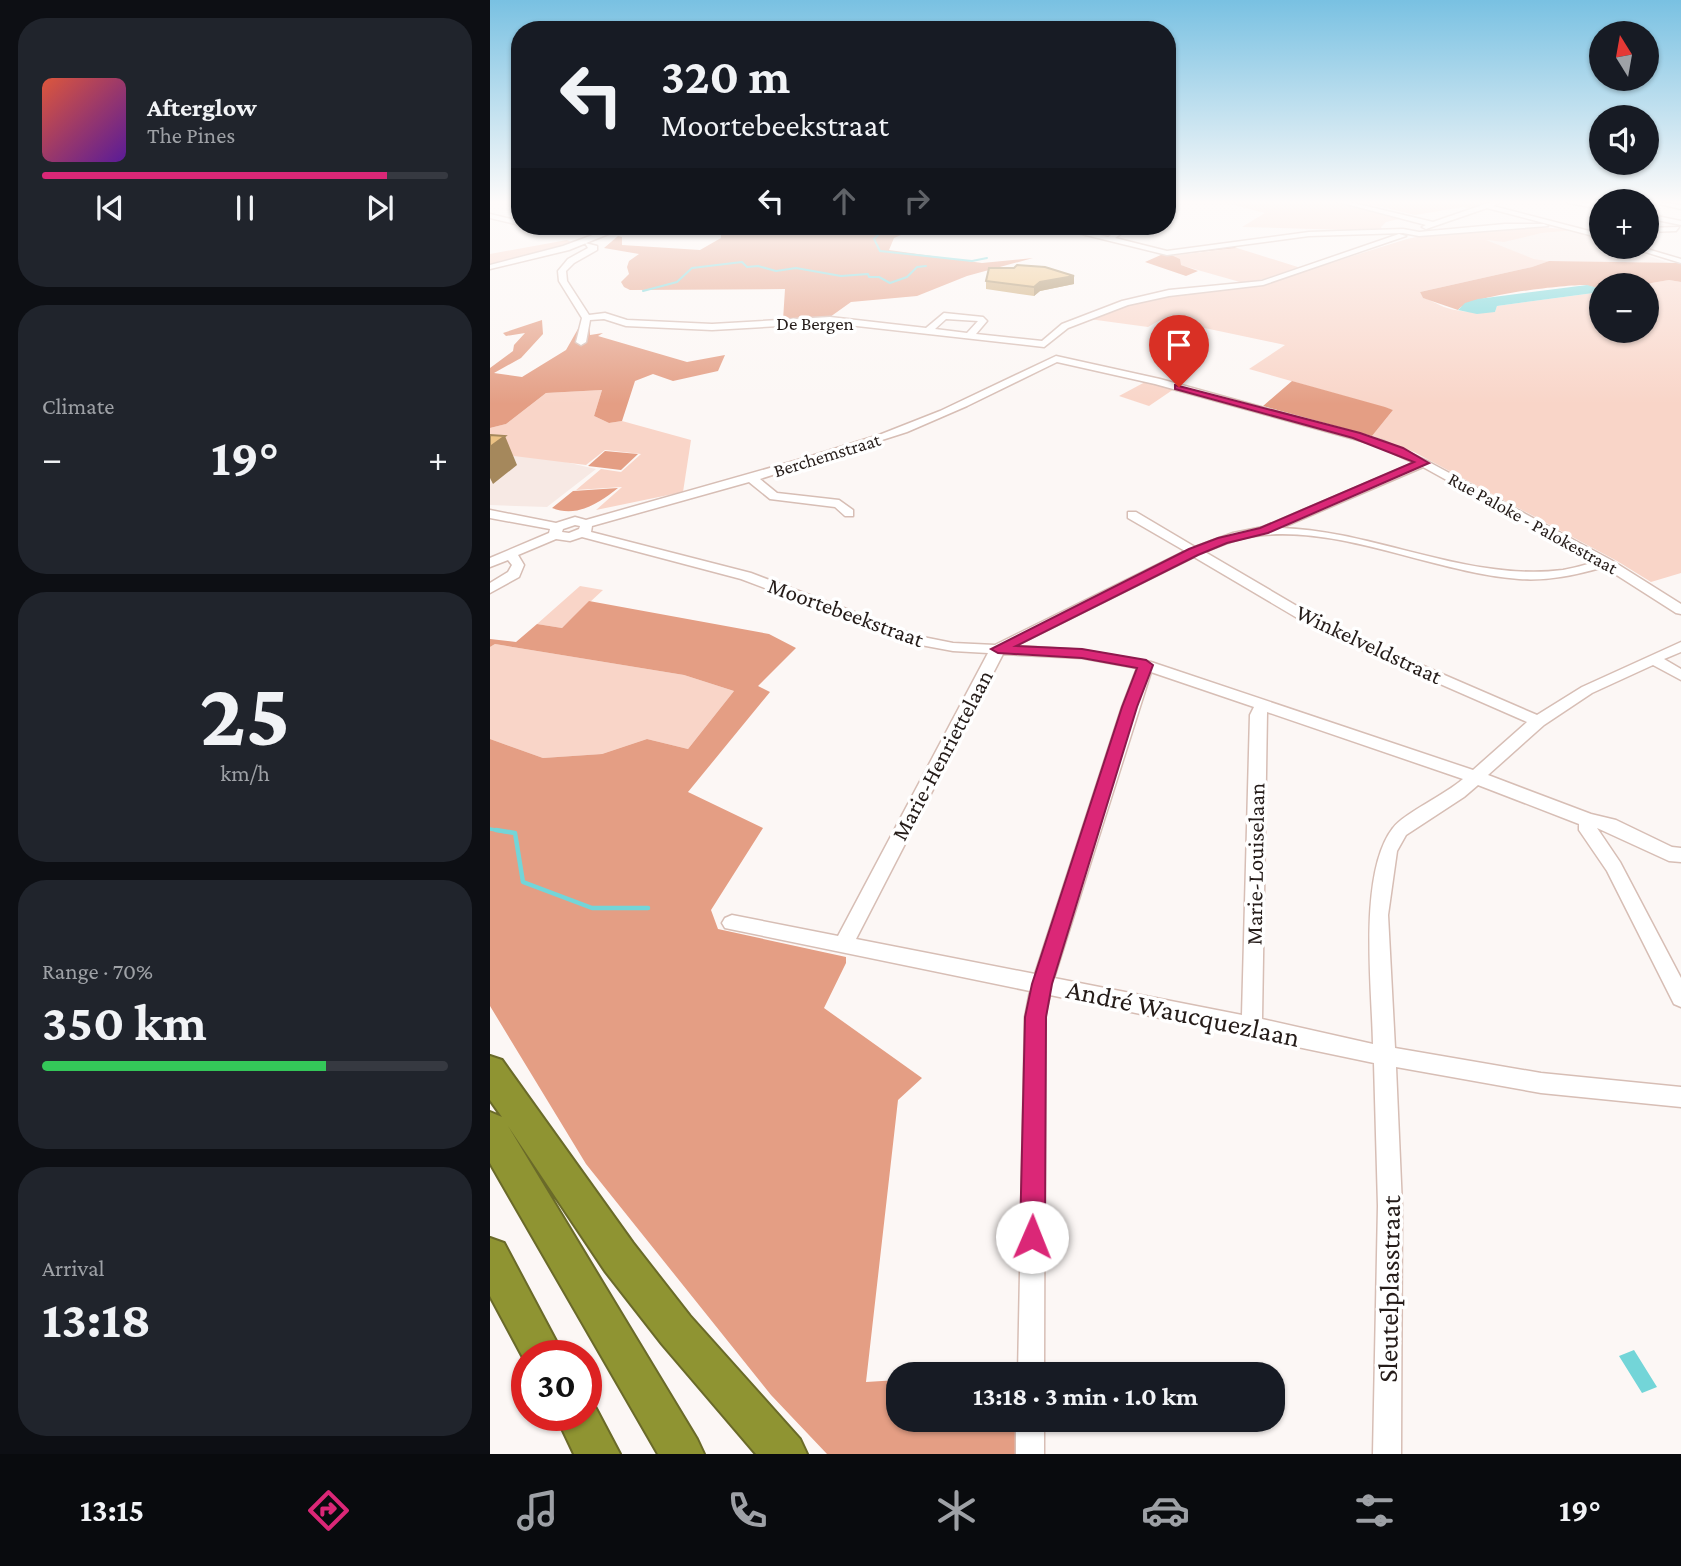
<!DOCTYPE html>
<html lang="en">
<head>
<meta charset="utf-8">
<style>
	body { margin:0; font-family:"Crimson Pro",serif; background:#20242c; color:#f1f3f6; height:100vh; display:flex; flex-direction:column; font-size:26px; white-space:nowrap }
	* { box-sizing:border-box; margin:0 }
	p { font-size:23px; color:#9ea1a6 }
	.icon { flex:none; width:38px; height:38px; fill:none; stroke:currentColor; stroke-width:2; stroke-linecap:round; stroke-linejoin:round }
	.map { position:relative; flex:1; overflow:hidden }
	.panel { display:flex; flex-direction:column; gap:18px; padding:18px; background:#0d0f14; width:490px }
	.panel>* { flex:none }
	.guide { position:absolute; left:21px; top:21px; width:665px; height:214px; border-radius:28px; box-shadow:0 2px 5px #0004; background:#171b24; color:#f1f3f6; overflow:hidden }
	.needle { width:46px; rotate:349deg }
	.tools { position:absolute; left:1099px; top:21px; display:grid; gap:14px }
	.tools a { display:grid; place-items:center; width:70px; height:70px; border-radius:50%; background:#171b24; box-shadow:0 2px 5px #0004; font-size:35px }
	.speed { position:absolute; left:21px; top:1340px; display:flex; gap:14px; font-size:35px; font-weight:700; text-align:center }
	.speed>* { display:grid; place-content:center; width:91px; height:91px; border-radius:50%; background:#171b24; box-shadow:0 2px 5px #0004; line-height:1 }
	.speed .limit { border:10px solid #d22; background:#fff; color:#111 }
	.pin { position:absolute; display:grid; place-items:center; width:60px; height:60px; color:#fff; margin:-72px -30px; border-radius:50% 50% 50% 0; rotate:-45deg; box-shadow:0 0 7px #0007 }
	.pin .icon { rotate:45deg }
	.me { position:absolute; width:77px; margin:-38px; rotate:1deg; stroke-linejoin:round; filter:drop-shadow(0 0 5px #0008) }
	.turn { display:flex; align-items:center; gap:24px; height:147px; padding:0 35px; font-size:32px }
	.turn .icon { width:91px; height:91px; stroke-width:2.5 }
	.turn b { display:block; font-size:49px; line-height:60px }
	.lanes { display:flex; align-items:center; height:66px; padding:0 35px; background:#0003; justify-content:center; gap:35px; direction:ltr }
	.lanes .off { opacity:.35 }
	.big { font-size:52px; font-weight:700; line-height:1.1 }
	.panel .widget { flex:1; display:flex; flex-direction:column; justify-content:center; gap:10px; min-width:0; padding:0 24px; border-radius:28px; background:#20242c }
	.panel .dial { align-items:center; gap:0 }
	.dial b { font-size:91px; line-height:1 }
	.song { display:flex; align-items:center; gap:21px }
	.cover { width:84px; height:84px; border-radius:10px; background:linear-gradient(135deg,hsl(10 70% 55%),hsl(270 70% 35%)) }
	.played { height:7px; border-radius:4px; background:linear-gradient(90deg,#db2777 85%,#363941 85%) }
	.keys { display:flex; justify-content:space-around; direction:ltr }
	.heat { display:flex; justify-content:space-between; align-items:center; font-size:38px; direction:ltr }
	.charge { height:10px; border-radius:5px; background:linear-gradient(90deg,#34c759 70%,#363941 0) }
	.trip { position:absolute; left:396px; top:1362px; width:399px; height:70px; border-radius:28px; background:#171b24; box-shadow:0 2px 5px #0004; font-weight:700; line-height:70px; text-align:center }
	.tab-bar { display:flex; height:112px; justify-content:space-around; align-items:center; background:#090b0e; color:#9ea1a6 }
	.tab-bar .icon { width:49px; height:49px }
	.tab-bar .active { color:#db2777 }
	.tab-bar b { font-size:32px; color:#f1f3f6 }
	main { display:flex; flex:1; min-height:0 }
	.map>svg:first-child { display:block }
	.built { fill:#f7e9e4 }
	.green { fill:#f9d5c8 }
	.forest { fill:#e49e84 }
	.water { fill:#73d5d8 }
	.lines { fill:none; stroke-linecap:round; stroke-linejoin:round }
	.stream-far2 { stroke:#73d5d8; stroke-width:2 }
	.stream-far1 { stroke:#73d5d8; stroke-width:3.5 }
	.stream { stroke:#73d5d8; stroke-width:4.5 }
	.minor-casing { stroke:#d7beb5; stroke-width:3 }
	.highway-casing { stroke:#6a6a29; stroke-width:4 }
	.minor { fill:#fff; fill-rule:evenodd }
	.highway { fill:#8f9432; fill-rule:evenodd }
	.wall { fill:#cba772 }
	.shaded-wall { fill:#a5885c }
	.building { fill:#ecc284; stroke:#a5885c; stroke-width:2 }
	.route { fill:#db2777; stroke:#8e194d; stroke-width:2 }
	.labels { text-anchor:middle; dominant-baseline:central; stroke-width:7; stroke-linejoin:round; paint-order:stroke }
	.far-street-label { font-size:19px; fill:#251c19; stroke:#fff }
	.street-label { font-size:23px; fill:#251c19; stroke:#fff }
	.near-street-label { font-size:28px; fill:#251c19; stroke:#fff }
</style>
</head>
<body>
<main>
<section class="panel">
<div class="widget">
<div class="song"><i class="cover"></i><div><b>Afterglow</b><p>The Pines</p></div></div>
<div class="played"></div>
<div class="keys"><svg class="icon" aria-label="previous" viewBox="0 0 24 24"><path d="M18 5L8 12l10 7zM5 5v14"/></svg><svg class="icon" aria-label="pause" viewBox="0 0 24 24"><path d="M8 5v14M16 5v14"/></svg><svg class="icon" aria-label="next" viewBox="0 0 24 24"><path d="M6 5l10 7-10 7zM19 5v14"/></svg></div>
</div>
<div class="widget"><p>Climate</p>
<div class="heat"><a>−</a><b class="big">19°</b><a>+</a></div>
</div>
<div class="widget dial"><b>25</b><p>km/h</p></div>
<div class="widget"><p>Range · 70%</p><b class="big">350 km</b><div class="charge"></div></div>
<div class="widget"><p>Arrival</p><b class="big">13:18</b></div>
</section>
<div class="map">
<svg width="1191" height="1454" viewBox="0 0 1191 1454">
	<rect width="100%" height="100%" fill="#fcf7f5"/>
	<!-- built -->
	<path class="built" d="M1086,230L1111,239V247H1133L1179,263L1059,261L1044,259L994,240L1014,241L1052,233Z
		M0,445L106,469L57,507L0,505Z"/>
	<!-- green -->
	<path class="green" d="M728,201H840L913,218L896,222L891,227L893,231L752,227L775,213Z
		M867,201H1003L980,209L973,207L925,215Z
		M1049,227L1086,230L1052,233L1014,242L996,240L1044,259L1059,261L1042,267L930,292L933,298C942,300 946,304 954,307C971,313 987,312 1005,312L1007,306L1111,292V331H1157V285H1150L1179,280L1191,282V573L1161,582L1127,561L924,452L882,436L903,410L759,369L795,345L672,319L658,327L599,319L638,304L682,294L766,286L917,239L944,233Z
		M77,240L83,243L0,264V254Z
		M747,248L811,268L757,284L690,265V259L679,256Z
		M657,381L684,389L659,406L629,396Z
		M112,390L104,416L119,423L132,421L201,440L193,492L106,510L132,487L86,490L111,469L131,472L151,454L115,450L96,465L0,453V428L16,424L56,393Z
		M90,586L113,590L72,628L47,624Z
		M5,644L194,675L244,691L198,749L157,739L112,754L53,758L0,739V647Z"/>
	<!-- forest -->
	<path class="forest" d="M239,226H432L404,238L399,250L492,263L543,258L477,276L427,296L361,302L340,317L293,320L295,289L140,290L134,287L131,282L139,274L137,267L139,261L149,254L114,248L128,236L132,237V245L210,250L231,238V230L238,229Z
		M744,247L747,248L681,255L690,259L691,265L708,271L696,276L655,262L673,254Z
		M1059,261L1191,263V282L1179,280L1150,285H1111V289C1106,288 1100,286 1095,285C1073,285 980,295 968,310L933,298L930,292L1042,267Z
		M52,320L53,334L31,358L4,373L32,377L76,350L93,320H99L100,335L113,333L108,336L197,362L235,355L228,371L183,381L163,374L145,381L132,421L119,423L104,416L112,390L56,393L16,424L0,428V368L23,351L24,345L35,333L16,336L13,333Z
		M802,381L895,407L903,410L882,436L773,406Z
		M115,451L148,454L131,470L98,466Z
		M128,488C109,503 87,518 62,508L83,491Z
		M99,601L279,634L306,648L268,686L280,692L198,792L273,828L221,910L228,929L356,957V963L334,1008L432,1078L408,1100L376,1382L408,1380V1419H534V1454H337L281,1395L96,1164L0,1006V739L53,758L112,754L157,739L198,749L244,691L194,675L5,644L0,647V639L26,642L47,624L72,628Z"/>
	<!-- water -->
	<path class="water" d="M1097,285L1111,289V292L1007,306L1005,312L987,314L968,310L975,303L988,299Z
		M1144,1350L1167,1387L1152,1393L1129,1356Z"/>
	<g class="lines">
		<!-- stream-far2 -->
		<path class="stream-far2" d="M386,226L394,229L384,239L390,251L482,261L497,258
			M249,230L287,233L317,226
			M153,291L187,282L202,268L252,262L257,267L268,266L286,271L306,268L351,276L378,274L379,277H389L400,283L417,277L427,267L436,266"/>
		<!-- stream-far1 -->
		<path class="stream-far1" d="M0,829L17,832"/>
		<!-- stream -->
		<path class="stream" d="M6,830L25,833L33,882L102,908H158"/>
		<!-- minor casing -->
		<g class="minor-casing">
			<path id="minor" d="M845,201H855L943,222L1004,201H1013L1003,206L1111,234V238L997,208L936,229L932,227L936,225Z
				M1076,201L1111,205V209L1079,203Z
				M1156,201L1191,205V209Z
				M0,214L30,221V225L0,218Z
				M1157,214L1191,221V225L1157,218Z
				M1015,224H1054L1058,226L929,236L913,233L819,236L677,255L559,226H571L618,237L635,226H642L625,238L677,251L819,232L913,229L929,232Z
				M89,226H138L79,250L0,269V265L73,246L116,230Z
				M1189,227L1186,231L1157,232V228Z
				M909,234L916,236L773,285L679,296L638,305L578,328L554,347L340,323L222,330L136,326L114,319L100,320L96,342L91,345L86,342L92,318L69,281L68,271L78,259L98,248L95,243L107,246V250L84,263L76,271L77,281L99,315L115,313L137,320L222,324L340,317L436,328L454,313L493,317L497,321L486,334L552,341L572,324L632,301L679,290L772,281ZM456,319L488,321L477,333L445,329Z
				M1139,247H1150L1191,259V263Z
				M566,356L670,379L894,441L937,461L1121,560L1191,604V614L1186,613L1114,567C1086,575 1059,581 1029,579C944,573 849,524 765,536C748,538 731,545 715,552L841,626L1047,715L1092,687L1191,642V652L1174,659L1191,669V680L1163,665L1102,693L1054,725L998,775L1101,814L1126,820L1182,847L1191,848V862L1179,861L1107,828L1130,862L1191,978V1007L1184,1004L1117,871L1089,830V824L988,785L974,797L916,835L907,851L898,915L905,1048L1051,1073L1191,1087V1107L1051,1093L906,1067L912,1206L911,1454H883L888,1206L884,1063L560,995L555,1017L554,1374H528L535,1017L540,991L235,928L232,923L235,918L242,915L348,936L498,653L463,651L420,643L251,579L92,537L80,541L66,539L28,555L34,565L29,577L0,593V583L18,572L22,565L18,560L0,567V558L59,533L60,529L0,518V510L66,523L85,517L96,520L315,458L389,435L450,411ZM567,362L665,384L886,445L924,463L773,527L743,533L705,547L646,512H638V518L695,551L505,645L463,643L428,636L261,573L101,532L102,526L259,482L280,499L345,507L355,516H363V510L349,500L287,493L270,479L417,432L477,406ZM933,467L1105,562C1094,565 1084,568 1073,570C978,582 886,531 791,528ZM85,525L90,526L89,529L79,533L72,532L73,529ZM704,557L831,632L1037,722L983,770L661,662L592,650L525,646ZM513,654L592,658L647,668L632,707L545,974L366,939ZM661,672L764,707L760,715L752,1015L564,978ZM777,712L973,779C956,794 913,814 903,828C868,873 882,987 883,1044L772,1019Z
				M526,1419H554V1454H526Z"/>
		</g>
		<!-- highway casing -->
		<g class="highway-casing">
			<path id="highway" d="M0,1056L12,1060L143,1243L200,1316L310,1439L317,1454H266L172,1344L115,1271L18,1126L207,1439L214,1454H168L0,1163V1112L12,1117L0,1100Z
				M0,1238L14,1243L74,1356H37V1365L0,1296Z
				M96,1398L102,1401L130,1454H84L66,1416H96Z"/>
		</g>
		<!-- minor -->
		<use href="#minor" class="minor"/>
		<!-- highway -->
		<use href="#highway" class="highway"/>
	</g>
	<!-- wall -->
	<path class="wall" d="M496,281L584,284L550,291L544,296L496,289Z"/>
	<!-- shaded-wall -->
	<path class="shaded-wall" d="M584,276V284L550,291L544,296V287L550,282Z
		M15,436L27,465L3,484L0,478V447Z"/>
	<!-- building -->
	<path class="building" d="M527,265L555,267L584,276L550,282L544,287L496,281L499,268H524Z
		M0,435L15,436L0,447Z"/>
	<!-- sky -->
	<linearGradient id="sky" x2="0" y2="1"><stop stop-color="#79c1e2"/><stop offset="0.5" stop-color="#fefbfa"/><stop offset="1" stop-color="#fefbfa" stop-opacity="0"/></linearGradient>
	<rect width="1191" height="404" fill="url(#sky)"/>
	<!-- route -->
	<path class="route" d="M685,385L870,433L913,448L939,463L778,533L737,543L708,555L526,646L592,649L656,660L663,665L647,707L562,984L556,1017L555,1237L551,1245L542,1249L534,1245L530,1237L535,1017L542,984L632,707L647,668L592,658L508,653L501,649L699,549L728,538L770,528L924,462L863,438L685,389Z"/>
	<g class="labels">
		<!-- far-street labels -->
		<g class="far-street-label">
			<text x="325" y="323">De Bergen</text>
			<text transform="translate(337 455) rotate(-17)">Berchemstraat</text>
			<text transform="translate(1043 523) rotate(29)">Rue Paloke - Palokestraat</text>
		</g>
		<!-- street labels -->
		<g class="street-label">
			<text transform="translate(356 612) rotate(20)">Moortebeekstraat</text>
			<text transform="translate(879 644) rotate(25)">Winkelveldstraat</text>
			<text transform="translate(452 755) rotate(-62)">Marie-Henriettelaan</text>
			<text transform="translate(765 864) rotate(-89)">Marie-Louiselaan</text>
		</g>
		<!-- near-street labels -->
		<g class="near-street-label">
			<text transform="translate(693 1013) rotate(12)">André Waucquezlaan</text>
			<text transform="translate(899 1289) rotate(-89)">Sleutelplasstraat</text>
		</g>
	</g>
</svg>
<div class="tools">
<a><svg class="needle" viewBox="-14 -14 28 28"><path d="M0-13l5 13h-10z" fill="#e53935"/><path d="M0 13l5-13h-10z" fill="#9ea1a6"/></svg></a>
<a><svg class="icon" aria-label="sound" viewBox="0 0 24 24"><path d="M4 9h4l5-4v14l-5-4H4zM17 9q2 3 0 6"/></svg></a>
<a>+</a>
<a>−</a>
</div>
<div class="speed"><div class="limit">30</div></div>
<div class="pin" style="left:689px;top:387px;background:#d93025"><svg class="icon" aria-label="arrive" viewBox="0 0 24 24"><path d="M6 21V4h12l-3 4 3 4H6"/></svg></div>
<svg class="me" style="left:542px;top:1237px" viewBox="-20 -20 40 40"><circle r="19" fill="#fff"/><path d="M0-13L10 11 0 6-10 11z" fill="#db2777"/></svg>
<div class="trip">13:18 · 3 min · 1.0 km</div>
<div class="guide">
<div class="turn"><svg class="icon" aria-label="left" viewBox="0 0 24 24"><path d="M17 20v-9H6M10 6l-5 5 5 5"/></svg><div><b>320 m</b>Moortebeekstraat</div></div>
<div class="lanes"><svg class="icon" aria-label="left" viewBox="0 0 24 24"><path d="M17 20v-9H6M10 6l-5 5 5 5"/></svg><svg class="icon off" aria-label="ahead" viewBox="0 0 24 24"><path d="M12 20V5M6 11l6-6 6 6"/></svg><svg class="icon off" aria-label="right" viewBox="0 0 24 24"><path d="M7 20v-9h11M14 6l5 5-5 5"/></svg></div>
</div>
</div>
</main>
<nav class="tab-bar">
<b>13:15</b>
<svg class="icon active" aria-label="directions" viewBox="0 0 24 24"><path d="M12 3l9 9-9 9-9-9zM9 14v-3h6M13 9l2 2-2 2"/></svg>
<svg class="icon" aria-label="music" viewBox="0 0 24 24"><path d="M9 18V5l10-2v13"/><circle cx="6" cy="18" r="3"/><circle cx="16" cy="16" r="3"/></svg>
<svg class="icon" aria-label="phone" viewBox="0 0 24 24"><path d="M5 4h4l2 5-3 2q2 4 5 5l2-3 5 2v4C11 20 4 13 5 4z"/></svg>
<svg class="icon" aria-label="climate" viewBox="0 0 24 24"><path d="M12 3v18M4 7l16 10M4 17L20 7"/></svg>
<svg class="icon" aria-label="car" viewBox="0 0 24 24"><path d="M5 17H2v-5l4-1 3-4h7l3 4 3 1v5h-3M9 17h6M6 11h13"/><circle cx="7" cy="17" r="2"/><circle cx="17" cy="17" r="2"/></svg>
<svg class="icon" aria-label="filters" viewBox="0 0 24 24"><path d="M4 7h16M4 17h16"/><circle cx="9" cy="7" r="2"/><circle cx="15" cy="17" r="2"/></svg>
<b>19°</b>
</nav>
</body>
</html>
